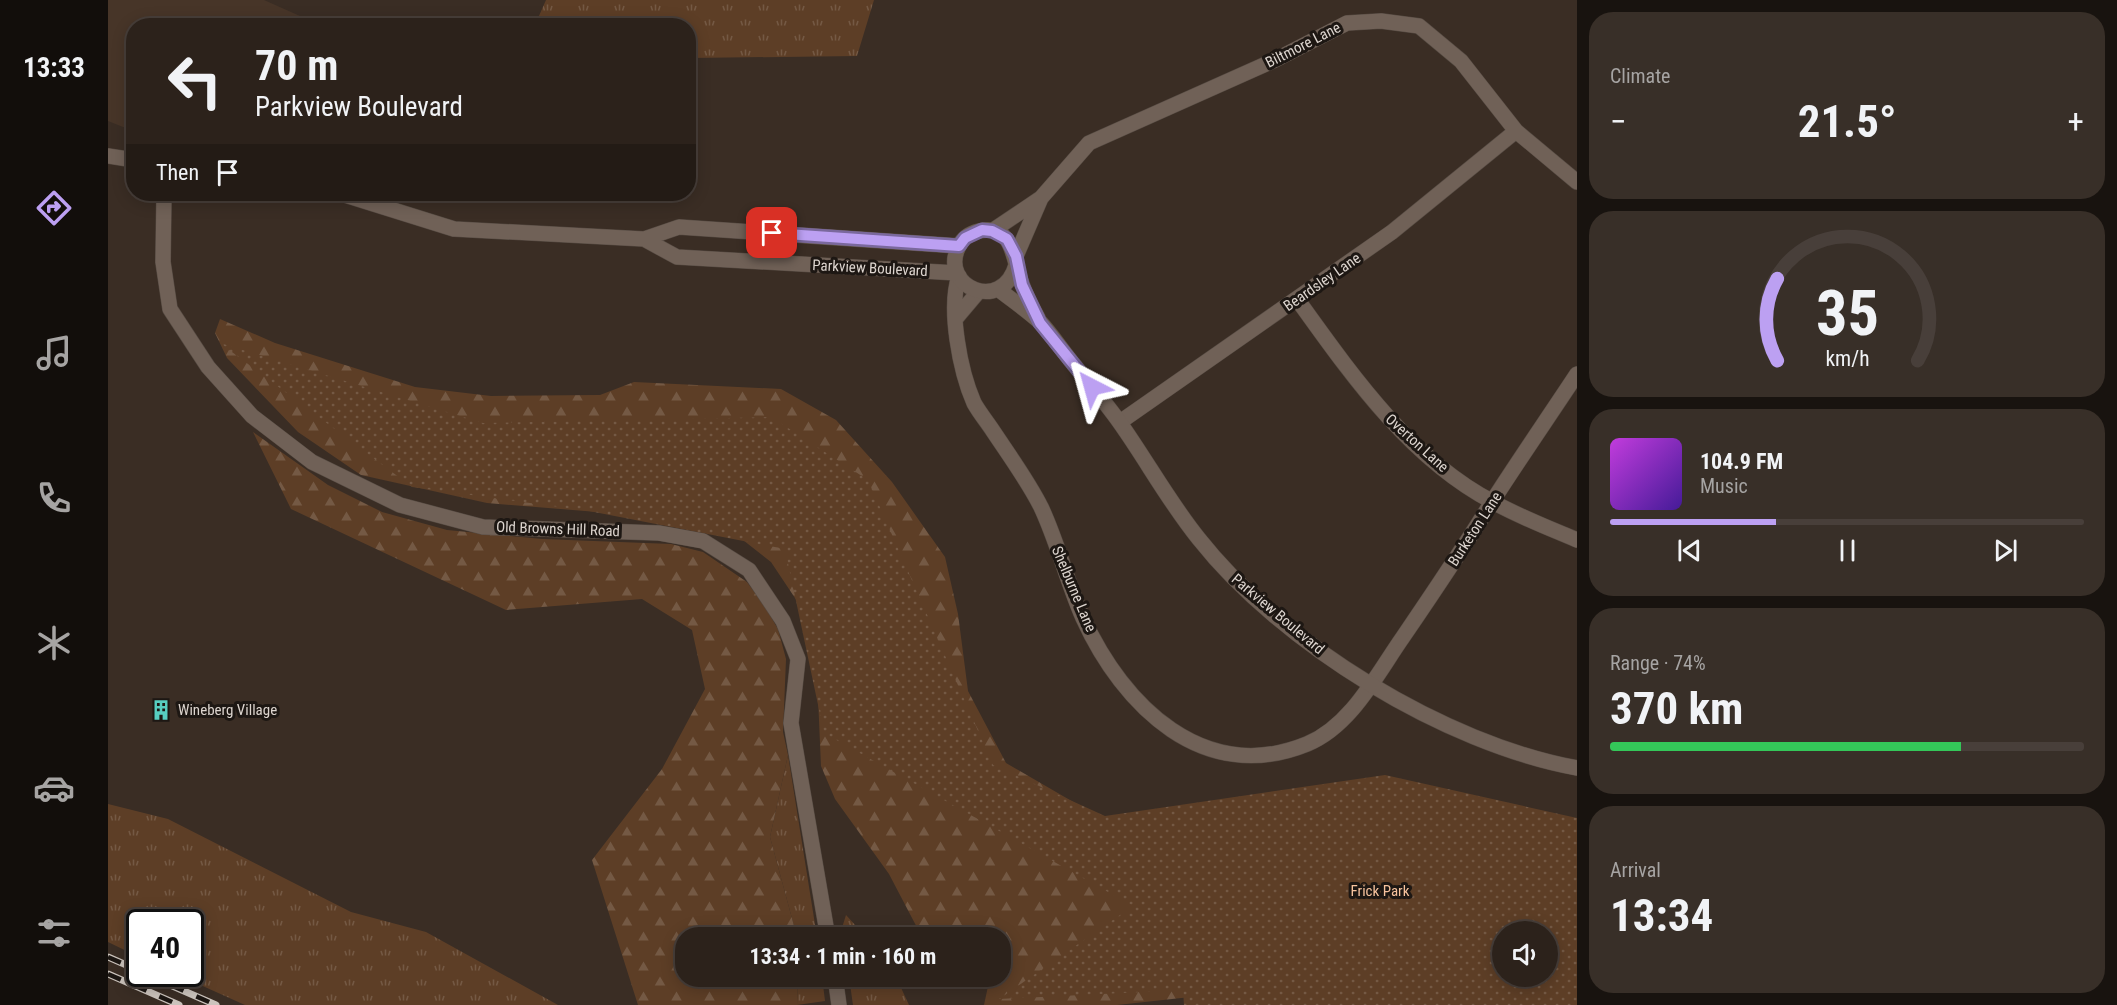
<!DOCTYPE html>
<html lang="en">
<head>
<meta charset="utf-8">
<style>
	body { margin:0; font-family:"Roboto Condensed",sans-serif; background:#382f28; color:#f1f3f6; height:100vh; display:flex; flex-direction:column; font-size:22px; white-space:nowrap }
	* { box-sizing:border-box; margin:0 }
	p { font-size:20px; color:#a6a4a3 }
	.icon { flex:none; width:33px; height:33px; fill:none; stroke:currentColor; stroke-width:2; stroke-linecap:round; stroke-linejoin:round }
	.map { position:relative; flex:1; overflow:hidden }
	.side { display:flex; flex-direction:column; gap:12px; padding:12px; background:#18130f; width:540px }
	.side>* { flex:none }
	.banner { position:absolute; left:18px; top:18px; width:570px; height:183px; border-radius:24px; box-shadow:0 3px 15px #0003,0 0 0 2px #483f3a; background:#2c221b; color:#f1f3f6; overflow:hidden }
	.fabs { position:absolute; left:1384px; top:921px; display:grid; gap:12px }
	.fabs a { display:grid; place-items:center; width:66px; height:66px; border-radius:50%; background:#2c221b; box-shadow:0 3px 15px #0003,0 0 0 2px #483f3a; font-size:30px }
	.speed { position:absolute; left:18px; top:909px; display:flex; gap:12px; font-size:30px; font-weight:700; text-align:center }
	.speed>* { display:grid; place-content:center; width:78px; height:78px; border-radius:50%; background:#2c221b; box-shadow:0 3px 15px #0003,0 0 0 2px #483f3a; line-height:1 }
	.speed .limit { border:3px solid #111; border-radius:9px; background:#fff; color:#111 }
	.pin { position:absolute; display:grid; place-items:center; width:51px; height:51px; color:#fff; margin:-26px; border-radius:12px; box-shadow:0 3px 9px #0006 }
	.me { position:absolute; width:66px; margin:-33px; rotate:321deg; stroke-linejoin:round; filter:drop-shadow(0 0 4px #0008) }
	.turn { display:flex; align-items:center; gap:21px; height:126px; padding:0 30px; font-size:27px }
	.turn .icon { width:78px; height:78px; stroke-width:2.5 }
	.turn b { display:block; font-size:42px; line-height:51px }
	.then { display:flex; align-items:center; height:57px; padding:0 30px; background:#0003; gap:12px; font-size:22px }
	.big { font-size:45px; font-weight:700; line-height:1.1 }
	.side .card { flex:1; display:flex; flex-direction:column; justify-content:center; gap:9px; min-width:0; padding:0 21px; border-radius:24px; background:#382f28 }
	.side .dial { align-items:center; gap:0 }
	.dial svg { height:156px; overflow:visible; fill:none; stroke:#483f3a; stroke-width:7; stroke-linecap:round; text-anchor:middle }
	.dial text { fill:#f1f3f6; stroke:none }
	.song { display:flex; align-items:center; gap:18px }
	.cover { width:72px; height:72px; border-radius:9px; background:linear-gradient(135deg,hsl(290 70% 55%),hsl(260 70% 35%)) }
	.played { height:6px; border-radius:3px; background:linear-gradient(90deg,#bca0f2 35%,#483f3a 35%) }
	.keys { display:flex; justify-content:space-around; direction:ltr }
	.heat { display:flex; justify-content:space-between; align-items:center; font-size:33px; direction:ltr }
	.charge { height:9px; border-radius:4px; background:linear-gradient(90deg,#34c759 74%,#483f3a 0) }
	.trip { position:absolute; left:567px; top:927px; width:336px; height:60px; border-radius:24px; background:#2c221b; box-shadow:0 3px 15px #0003,0 0 0 2px #483f3a; font-weight:700; line-height:60px; text-align:center }
	main { display:flex; flex:1; min-height:0 }
	.tabs { display:flex; flex-direction:column; width:108px; justify-content:space-around; align-items:center; background:#120e0b; color:#a6a4a3 }
	.tabs .icon { width:42px; height:42px }
	.tabs .selected { color:#bca0f2 }
	.tabs b { font-size:27px; color:#f1f3f6 }
	.map>svg:first-child { display:block }
	.built { fill:#473528 }
	.grass { fill:url(#grass-tufts) }
	.forest { fill:url(#forest-firs); fill-rule:evenodd }
	.park { fill:url(#park-dots); fill-rule:evenodd }
	.lines { fill:none; stroke-linecap:round; stroke-linejoin:round }
	.street-casing { stroke:#564b43; stroke-width:16 }
	.secondary-casing { stroke:#564b43; stroke-width:16 }
	.street { stroke:#706157; stroke-width:15 }
	.secondary { stroke:#706157; stroke-width:15 }
	.rail-casing { stroke:#ccc4bd; stroke-width:7 }
	.rail { stroke:#1d1713; stroke-width:4.5; stroke-dasharray:14; stroke-linecap:butt }
	.route-casing { stroke:#7a689d; stroke-width:15 }
	.route { stroke:#bca0f2; stroke-width:10 }
	.labels { text-anchor:middle; dominant-baseline:central; stroke-width:6; stroke-linejoin:round; paint-order:stroke }
	.street-label { font-size:15px; fill:#ddd5cf; stroke:#1d1713 }
	.poi-label { font-size:15px; fill:#ddd5cf; stroke:#1d1713; text-anchor:start }
	.park-label { font-size:15px; fill:#f7c39e; stroke:#1d1713 }
</style>
</head>
<body>
<main>
<nav class="tabs">
<b>13:33</b>
<svg class="icon selected" aria-label="directions" viewBox="0 0 24 24"><path d="M12 3l9 9-9 9-9-9zM9 14v-3h6M13 9l2 2-2 2"/></svg>
<svg class="icon" aria-label="music" viewBox="0 0 24 24"><path d="M9 18V5l10-2v13"/><circle cx="6" cy="18" r="3"/><circle cx="16" cy="16" r="3"/></svg>
<svg class="icon" aria-label="phone" viewBox="0 0 24 24"><path d="M5 4h4l2 5-3 2q2 4 5 5l2-3 5 2v4C11 20 4 13 5 4z"/></svg>
<svg class="icon" aria-label="climate" viewBox="0 0 24 24"><path d="M12 3v18M4 7l16 10M4 17L20 7"/></svg>
<svg class="icon" aria-label="car" viewBox="0 0 24 24"><path d="M5 17H2v-5l4-1 3-4h7l3 4 3 1v5h-3M9 17h6M6 11h13"/><circle cx="7" cy="17" r="2"/><circle cx="17" cy="17" r="2"/></svg>
<svg class="icon" aria-label="filters" viewBox="0 0 24 24"><path d="M4 7h16M4 17h16"/><circle cx="9" cy="7" r="2"/><circle cx="15" cy="17" r="2"/></svg>
</nav>
<div class="map">
<svg width="1469" height="1005" viewBox="0 0 1469 1005">
	<defs>
		<pattern id="grass-tufts" width="24" height="20" patternUnits="userSpaceOnUse" patternTransform="scale(1.5)"><rect width="24" height="20" fill="#5d3e26"/><path d="M3 7l-1-3M5 7V3M7 7l1-3M15 17l-1-3M17 17v-4M19 17l1-3" fill="none" stroke="#745944"/></pattern>
		<pattern id="forest-firs" width="22" height="20" patternUnits="userSpaceOnUse" patternTransform="scale(1.5)"><rect width="22" height="20" fill="#5d3e26"/><path d="M5 1l3.5 6h-7zM16 11l3.5 6h-7z" fill="#745944"/></pattern>
		<pattern id="park-dots" width="8" height="8" patternUnits="userSpaceOnUse" patternTransform="scale(1.5)"><rect width="8" height="8" fill="#5d3e26"/><path d="M2 2h.1M6 6h.1" fill="none" stroke="#745944" stroke-width="1.8" stroke-linecap="round"/></pattern>
	</defs>
	<rect width="100%" height="100%" fill="#3a2d24"/>
	<!-- built -->
	<path class="built" d="M0,0H156L201,20L199,26H26L25,127H15L0,121Z"/>
	<!-- grass -->
	<path class="grass" d="M438,0H766L749,56L581,58L580,26L427,25Z
		M680,755L709,937H689L662,837Z
		M0,804L60,819L243,912L318,932L450,1005H137L68,974H82V922H32L31,957L0,942Z
		M738,915L758,937H736L734,928Z
		M690,977H714L717,1001L689,1005Z
		M741,977H788L801,1005H745Z"/>
	<!-- forest -->
	<path class="forest" d="M112,319L167,343L307,387L383,396L492,395L526,382L673,389L728,420L784,482L837,557L850,614L860,691L898,763L998,821L1412,837L1469,1005H1194L1110,994L1009,1005H876L882,977L892,976V938L814,937L781,874L727,799L713,766L707,628L663,562L612,522L379,503L253,475L190,432L119,358L107,333ZM1395,932H1440V976H1395Z
		M145,432L220,485L274,512L339,530L434,539L563,544L595,552L639,582L656,605L670,629L678,659L675,732L680,755L662,837L689,937L578,938V976L690,977L689,1005H530L484,860L554,769L597,689L584,630L534,599L398,610L183,509Z"/>
	<!-- park -->
	<path class="park" d="M112,343L375,423L663,417L760,480L885,765L997,816L1277,775L1469,818V1005H1076L1075,990L891,999L1025,906L716,733L677,549L481,511L304,487ZM1395,932H1440V976H1395Z"/>
	<g class="lines">
		<!-- street casing -->
		<g class="street-casing">
			<path id="street" d="M884,231L933,198L981,143L1167,60L1239,23L1273,21L1311,26L1353,61L1408,131L1469,182
				M908,256L933,198
				M851,276C840,309 852,371 866,403C871,412 879,422 885,431C901,455 920,481 933,507C950,543 959,582 975,618C1015,706 1096,786 1199,744C1243,726 1269,674 1295,637C1325,593 1354,550 1382,505C1410,461 1440,418 1469,374
				M1189,299C1243,374 1301,458 1385,502C1412,517 1441,528 1469,540
				M849,317L871,291
				M1012,422L1284,232L1408,131"/>
		</g>
		<!-- secondary casing -->
		<g class="secondary-casing">
			<path id="secondary" d="M0,156L26,160
				M56,194L55,262L62,309L100,367L144,416L204,462L292,505L375,527L551,533L595,541L641,570L675,621L690,659L683,723L720,938
				M234,194L346,229L536,239L571,227L851,246
				M536,239L569,257L849,273
				M908,265C894,314 832,287 850,248C854,239 862,233 871,231C907,223 905,263 914,284C918,296 924,307 930,318
				M890,289C904,300 920,311 933,323C945,336 955,352 967,366C982,385 998,403 1012,423C1039,461 1061,502 1091,539C1174,644 1337,744 1469,768
				M727,976L731,1005"/>
		</g>
		<!-- street -->
		<use href="#street" class="street"/>
		<!-- secondary -->
		<use href="#secondary" class="secondary"/>
		<!-- rail casing -->
		<g class="rail-casing">
			<path id="rail" d="M0,957L32,971
				M0,974L71,1005
				M37,974L108,1005"/>
		</g>
		<!-- rail -->
		<use href="#rail" class="rail"/>
	</g>
	<g class="lines">
		<!-- route casing -->
		<g class="route-casing">
			<path id="route" d="M664,233L851,246L857,238L874,230L884,231L899,239L908,256L914,285L932,323L984,387"/>
		</g>
		<!-- route -->
		<use href="#route" class="route"/>
	</g>
	<!-- icons -->
	<defs>
		<g id="building-bare" transform="scale(1.62)"><path d="M-4-6H4V6H1V3H-1V6H-4ZM-2.5-4.3h1.7v1.8h-1.7ZM.8-4.3h1.7v1.8H.8ZM-2.5-1h1.7V.8h-1.7ZM.8-1h1.7V.8H.8Z" fill="#57cec1" stroke="#1d1713" stroke-width="2.5" paint-order="stroke"/></g>
	</defs>
	<g fill-rule="evenodd">
		<use href="#building-bare" x="53" y="710"/>
	</g>
	<g class="labels">
		<!-- street labels -->
		<g class="street-label">
			<text transform="translate(1195 45) rotate(-27)">Biltmore Lane</text>
			<text transform="translate(762 268) rotate(3)">Parkview Boulevard</text>
			<text transform="translate(1214 282) rotate(-35)">Beardsley Lane</text>
			<text transform="translate(1309 443) rotate(42)">Overton Lane</text>
			<text transform="translate(450 529) rotate(2)">Old Browns Hill Road</text>
			<text transform="translate(1367 529) rotate(-57)">Burketon Lane</text>
			<text transform="translate(966 589) rotate(67)">Shelburne Lane</text>
			<text transform="translate(1170 614) rotate(40)">Parkview Boulevard</text>
		</g>
		<!-- poi labels -->
		<g class="poi-label">
			<text x="70" y="710">Wineberg Village</text>
		</g>
		<!-- park labels -->
		<g class="park-label">
			<text x="1272" y="891">Frick Park</text>
		</g>
	</g>
</svg>
<div class="fabs">
<a><svg class="icon" aria-label="sound" viewBox="0 0 24 24"><path d="M4 9h4l5-4v14l-5-4H4zM17 9q2 3 0 6"/></svg></a>
</div>
<div class="speed"><div class="limit">40</div></div>
<div class="pin" style="left:664px;top:233px;background:#d93025"><svg class="icon" aria-label="arrive" viewBox="0 0 24 24"><path d="M6 21V4h12l-3 4 3 4H6"/></svg></div>
<svg class="me" style="left:984px;top:387px" viewBox="-20 -20 40 40"><path d="M0-17L14 15 0 8-14 15z" fill="#bca0f2" stroke="#fff" stroke-width="4"/></svg>
<div class="trip">13:34 · 1 min · 160 m</div>
<div class="banner">
<div class="turn"><svg class="icon" aria-label="left" viewBox="0 0 24 24"><path d="M17 20v-9H6M10 6l-5 5 5 5"/></svg><div><b>70 m</b>Parkview Boulevard</div></div>
<div class="then">Then<svg class="icon" aria-label="arrive" viewBox="0 0 24 24"><path d="M6 21V4h12l-3 4 3 4H6"/></svg></div>
</div>
</div>
<section class="side">
<div class="card"><p>Climate</p>
<div class="heat"><a>−</a><b class="big">21.5°</b><a>+</a></div>
</div>
<div class="card dial"><svg viewBox="0 0 100 80">
<path d="M14 69A42 42 0 1 1 86 69"/>
<path d="M14 69A42 42 0 0 1 14 27" stroke="#bca0f2"/>
<text x="50" y="56" font-size="32" font-weight="700">35</text>
<text x="50" y="72" font-size="11">km/h</text>
</svg></div>
<div class="card">
<div class="song"><i class="cover"></i><div><b>104.9 FM</b><p>Music</p></div></div>
<div class="played"></div>
<div class="keys"><svg class="icon" aria-label="previous" viewBox="0 0 24 24"><path d="M18 5L8 12l10 7zM5 5v14"/></svg><svg class="icon" aria-label="pause" viewBox="0 0 24 24"><path d="M8 5v14M16 5v14"/></svg><svg class="icon" aria-label="next" viewBox="0 0 24 24"><path d="M6 5l10 7-10 7zM19 5v14"/></svg></div>
</div>
<div class="card"><p>Range · 74%</p><b class="big">370 km</b><div class="charge"></div></div>
<div class="card"><p>Arrival</p><b class="big">13:34</b></div>
</section>
</main>
</body>
</html>
